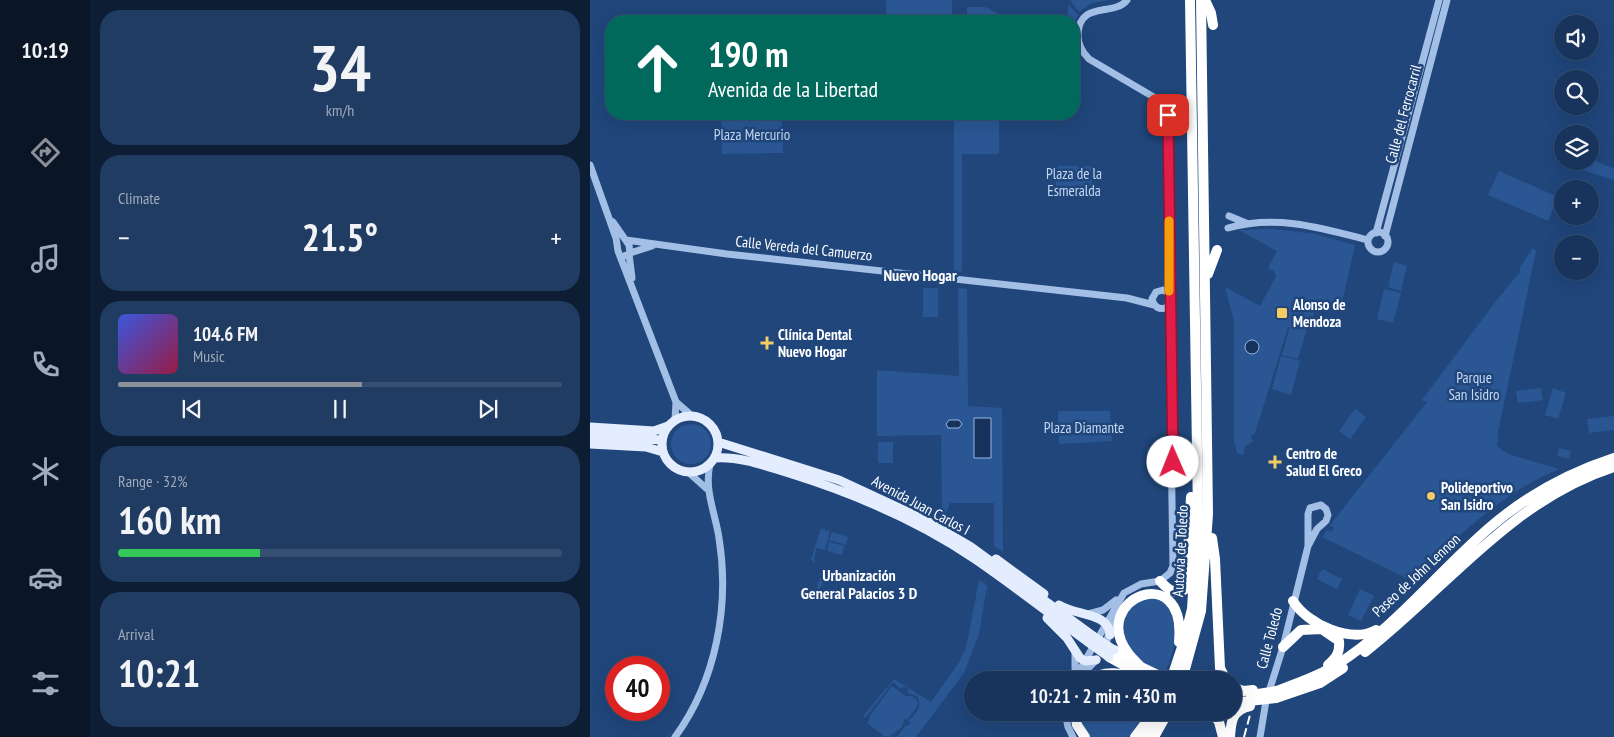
<!DOCTYPE html>
<html lang="en">
<head>
<meta charset="utf-8">
<style>
	body { margin:0; font-family:"PT Sans Narrow",sans-serif; background:#213c62; color:#f1f3f6; height:100vh; display:flex; flex-direction:column; font-size:19px; white-space:nowrap }
	* { box-sizing:border-box; margin:0 }
	p { font-size:16px; color:#9faabb }
	.icon { flex:none; width:28px; height:28px; fill:none; stroke:currentColor; stroke-width:2; stroke-linecap:round; stroke-linejoin:round }
	.map { position:relative; flex:1; overflow:hidden }
	.drawer { display:flex; flex-direction:column; gap:10px; padding:10px; background:#0d1d33; width:500px }
	.drawer>* { flex:none }
	.top-card { position:absolute; left:15px; top:15px; width:475px; height:105px; border-radius:20px; box-shadow:0 5px 20px #0002,0 0 0 1px #364f72; background:#00695c; color:#fff; overflow:hidden }
	.tools { position:absolute; left:964px; top:15px; display:grid; gap:10px }
	.tools a { display:grid; place-items:center; width:45px; height:45px; border-radius:50%; background:#18345c; box-shadow:0 5px 20px #0002,0 0 0 1px #364f72; font-size:25px }
	.speed { position:absolute; left:15px; top:656px; display:flex; gap:10px; font-size:25px; font-weight:700; text-align:center }
	.speed>* { display:grid; place-content:center; width:65px; height:65px; border-radius:50%; background:#18345c; box-shadow:0 5px 20px #0002,0 0 0 1px #364f72; line-height:1 }
	.speed .limit { border:8px solid #d22; background:#fff; color:#111 }
	.pin { position:absolute; display:grid; place-items:center; width:42px; height:42px; color:#fff; margin:-21px; border-radius:10px; box-shadow:0 2px 8px #0006 }
	.me { position:absolute; width:55px; margin:-28px; rotate:359deg; stroke-linejoin:round; filter:drop-shadow(0 0 4px #0008) }
	.turn { display:flex; align-items:center; gap:18px; height:105px; padding:0 20px; font-size:22px }
	.turn .icon { width:65px; height:65px; stroke-width:2.5 }
	.turn b { display:block; font-size:35px; line-height:42px }
	.big { font-size:38px; font-weight:700; line-height:1.1 }
	.drawer .card { flex:1; display:flex; flex-direction:column; justify-content:center; gap:8px; min-width:0; padding:0 18px; border-radius:20px; background:#213c62 }
	.drawer .dial { align-items:center; gap:0 }
	.dial b { font-size:65px; line-height:1 }
	.song { display:flex; align-items:center; gap:15px }
	.cover { width:60px; height:60px; border-radius:8px; background:linear-gradient(135deg,hsl(230 70% 55%),hsl(340 70% 35%)) }
	.played { height:5px; border-radius:2px; background:linear-gradient(90deg,#8c9099 55%,#364f72 55%) }
	.keys { display:flex; justify-content:space-around; direction:ltr }
	.heat { display:flex; justify-content:space-between; align-items:center; font-size:28px; direction:ltr }
	.charge { height:8px; border-radius:4px; background:linear-gradient(90deg,#34c759 32%,#364f72 0) }
	.trip { position:absolute; left:374px; top:671px; width:278px; height:50px; border-radius:25px; background:#18345c; box-shadow:0 5px 20px #0002,0 0 0 1px #364f72; font-weight:700; line-height:50px; text-align:center }
	main { display:flex; flex:1; min-height:0 }
	.tabs { display:flex; flex-direction:column; width:90px; justify-content:space-around; align-items:center; background:#0a1525; color:#9faabb }
	.tabs .icon { width:35px; height:35px }
	.tabs .selected { color:#8c9099 }
	.tabs b { font-size:22px; color:#f1f3f6 }
	.map>svg:first-child { display:block }
	.green { fill:#2a5794 }
	.water { fill:#16325b; stroke:#96bae7 }
	.lines { fill:none; stroke-linecap:round; stroke-linejoin:round }
	.minor { stroke:#a3bfe6; stroke-width:7 }
	.major { stroke:#e4edfd; stroke-width:9 }
	.highway { stroke:#fff; stroke-width:10 }
	.rail { stroke:#fff; stroke-width:2; stroke-dasharray:9 4; stroke-linecap:butt }
	.major-bridge { stroke:#e4edfd; stroke-width:9 }
	.highway-bridge { stroke:#fff; stroke-width:10 }
	.route-casing { stroke:#92132f; stroke-width:12 }
	.route { stroke:#e11d48; stroke-width:9 }
	.slow { stroke:#f59e0b; stroke-width:9 }
	.poi-dot { fill:#f3cd64; stroke:#20467b; stroke-width:2 }
	.labels { text-anchor:middle; dominant-baseline:central; stroke-width:5; stroke-linejoin:round; paint-order:stroke }
	.street-label { font-size:15px; fill:#fff; stroke:#20467b }
	.park-label { font-size:15px; fill:#c6daf5; stroke:#20467b }
	.poi-label { font-size:15px; font-weight:bold; fill:#fff; stroke:#20467b; text-anchor:start }
	.neighbourhood-label { font-size:16px; font-weight:bold; fill:#fff; stroke:#20467b }
</style>
</head>
<body>
<main>
<nav class="tabs">
<b>10:19</b>
<svg class="icon selected" aria-label="directions" viewBox="0 0 24 24"><path d="M12 3l9 9-9 9-9-9zM9 14v-3h6M13 9l2 2-2 2"/></svg>
<svg class="icon" aria-label="music" viewBox="0 0 24 24"><path d="M9 18V5l10-2v13"/><circle cx="6" cy="18" r="3"/><circle cx="16" cy="16" r="3"/></svg>
<svg class="icon" aria-label="phone" viewBox="0 0 24 24"><path d="M5 4h4l2 5-3 2q2 4 5 5l2-3 5 2v4C11 20 4 13 5 4z"/></svg>
<svg class="icon" aria-label="climate" viewBox="0 0 24 24"><path d="M12 3v18M4 7l16 10M4 17L20 7"/></svg>
<svg class="icon" aria-label="car" viewBox="0 0 24 24"><path d="M5 17H2v-5l4-1 3-4h7l3 4 3 1v5h-3M9 17h6M6 11h13"/><circle cx="7" cy="17" r="2"/><circle cx="17" cy="17" r="2"/></svg>
<svg class="icon" aria-label="filters" viewBox="0 0 24 24"><path d="M4 7h16M4 17h16"/><circle cx="9" cy="7" r="2"/><circle cx="15" cy="17" r="2"/></svg>
</nav>
<section class="drawer">
<div class="card dial"><b>34</b><p>km/h</p></div>
<div class="card"><p>Climate</p>
<div class="heat"><a>−</a><b class="big">21.5°</b><a>+</a></div>
</div>
<div class="card">
<div class="song"><i class="cover"></i><div><b>104.6 FM</b><p>Music</p></div></div>
<div class="played"></div>
<div class="keys"><svg class="icon" aria-label="previous" viewBox="0 0 24 24"><path d="M18 5L8 12l10 7zM5 5v14"/></svg><svg class="icon" aria-label="pause" viewBox="0 0 24 24"><path d="M8 5v14M16 5v14"/></svg><svg class="icon" aria-label="next" viewBox="0 0 24 24"><path d="M6 5l10 7-10 7zM19 5v14"/></svg></div>
</div>
<div class="card"><p>Range · 32%</p><b class="big">160 km</b><div class="charge"></div></div>
<div class="card"><p>Arrival</p><b class="big">10:21</b></div>
</section>
<div class="map">
<svg width="1024" height="737" viewBox="0 0 1024 737">
	<rect width="100%" height="100%" fill="#20467b"/>
	<!-- green -->
	<path class="green" d="M296,0H362V21H296Z
		M480,0H519L502,3L489,12Z
		M478,4L488,15L484,23L478,21Z
		M377,7H396L407,13L408,21H377Z
		M131,114H192L193,153L132,154Z
		M364,114H402L409,116V154H372V272L364,271Z
		M1000,158L1024,169V180L989,169L992,161H1000Z
		M466,166H502V196L466,197Z
		M909,171L968,197L958,221L898,195Z
		M682,229L726,234L765,245L751,307L728,302L723,316L721,315L708,359L692,355L700,327H698L665,433L661,436L663,442L655,446L653,455L647,453L644,440V321L635,287L670,306L686,276L685,272L678,268L687,251L649,230Z
		M943,248L946,251L908,432L907,446L918,454L969,469C911,493 866,538 822,581L732,537L737,530L741,532L744,528L740,525L837,402L832,400L906,301L930,272V267Z
		M804,262L817,266L811,291L798,287Z
		M333,288H348V317H333Z
		M368,288L377,289L378,406L412,408L413,552L404,546V503H360L355,515L352,513L351,435L287,436V370L369,376Z
		M794,289L811,293L803,323L787,319Z
		M691,356L710,361L701,395L682,389Z
		M951,388L953,400L928,403L926,391Z
		M963,388L976,393L968,419L955,415Z
		M765,409L776,417L760,439L749,431Z
		M468,411H520L522,441L469,444Z
		M1024,416V430L999,433L997,419Z
		M81 444a20 20 0 1 1 40 0a20 20 0 1 1-40 0Z
		M288,442H303V463H288Z
		M969,448L981,451L979,459L967,456Z
		M231,528L240,532L235,550L226,548L224,563L221,559Z
		M242,532L258,537L256,545L239,540Z
		M239,542L254,546L252,555L237,551Z
		M732,569L752,579L747,589L727,579Z
		M232,571L240,573L241,575L238,574L223,600Z
		M389,580L398,586L396,591L389,634L374,673L326,737H307L316,725L318,726L321,723L318,721C326,714 333,707 327,696L317,693L319,690L314,686L311,689L303,682L275,718L273,716L304,679L341,702L368,664L376,648Z
		M770,589L784,596L771,621L758,615Z
		M565,596L582,609L586,640L575,675C543,660 524,641 540,605Z
		M302,686L315,696H322L328,702L326,708L317,720L315,718L311,728L299,737L294,736L277,723L280,718L279,717Z
		M489,713H558L541,737H499L491,727Z"/>
	<!-- water -->
	<path class="water" d="M655 347a7 7 0 1 1 14 0a7 7 0 1 1-14 0Z
		M384,418H401V458H384Z
		M359,420H369L372,424L369,428H358L356,424Z"/>
	<g class="lines">
		<!-- minor -->
		<path class="minor" d="M537,0C524,17 489,0 488,35C488,45 492,52 499,59L567,99L578,115L579,293L582,299L576,308C569,310 564,307 562,299L566,292L573,290L579,293
			M0,165L26,238L28,251L86,402L85,420
			M639,216L656,223
			M23,222L39,245L40,253L62,246
			M638,228C686,214 732,228 778,240
			M778 242a10 10 0 1 1 20 0a10 10 0 1 1-20 0Z
			M786,233L849,0
			M795,236L857,0
			M36,240L137,254L537,298L564,305
			M34,256L39,254L42,278
			M86,402L102,416
			M98,472L117,489
			M498,614L513,610L526,600
			M515,648L525,610
			M485,676V652
			M484,680L534,593L551,584L570,581L580,573L583,566L579,306
			M487,680L507,659
			M475,712L478,727L483,737
			M85,737C126,681 140,606 129,538C125,512 114,490 120,464
			M670,737L676,701L693,647L718,546L727,529L736,521L738,515L736,509L731,505L720,508L718,514V546"/>
		<!-- major -->
		<path class="major" d="M72 444a28 28 0 1 1 56 0a28 28 0 1 1-56 0Z
			M0,427L64,431L78,426
			M0,435L72,440
			M128,442L249,480L335,520L381,547L503,636
			M0,444L56,447L73,452
			M125,458C149,456 176,466 199,473C263,493 329,521 385,559C423,585 460,614 498,642
			M406,559L454,594
			M469,605C486,616 519,612 520,635
			M457,618L477,638L490,658L495,661L506,660"/>
		<!-- highway -->
		<path class="highway" d="M615,0L621,13L623,25
			M618,274L627,250
			M622,538L625,559L630,668L636,680
			M570,581C577,588 583,595 594,590L596,587L601,497
			M703,601C717,624 761,644 786,630
			M733,630L749,641C750,652 747,657 738,665
			M693,647L711,630L731,629
			M524,650L551,667L578,680
			M775,652C857,588 921,500 1024,467
			M519,657L560,680
			M551,667C547,663 542,658 538,653C498,599 597,558 589,642
			M499,680C516,669 532,673 550,680
			M581,680L594,641L602,609L608,515L600,0
			M592,680L611,611L618,514L611,0
			M642,687L653,691L663,690
			M687,691C707,683 727,677 746,665C804,629 848,572 899,528C936,496 978,473 1024,458
			M686,698L730,683L753,668
			M485,712L487,725L495,737
			M622,712L629,722L633,737
			M545,737L564,712
			M554,737L564,720
			M564,737L578,712
			M640,737C641,721 642,710 660,706"/>
		<!-- rail -->
		<path class="rail" d="M654,737L660,715"/>
		<!-- major-bridge -->
		<path class="major-bridge" d="M503,636L524,650
			M498,642L519,657"/>
		<!-- highway-bridge -->
		<path class="highway-bridge" d="M661,695L687,691
			M650,702L686,698"/>
	</g>
	<g class="lines">
		<!-- route casing -->
		<g class="route-casing">
			<path id="route" d="M578,115L583,462"/>
		</g>
		<!-- route -->
		<use href="#route" class="route"/>
		<!-- slow -->
		<path class="slow" d="M579,291V221"/>
	</g>
	<!-- markers -->
	<g class="poi-dot">
		<rect x="686" y="307" width="12" height="12" rx="2.5"/>
		<path d="M174.5 335.5h5v5h5v5h-5v5h-5v-5h-5v-5h5z"/>
		<path d="M682.5 454.5h5v5h5v5h-5v5h-5v-5h-5v-5h5z"/>
		<circle cx="841" cy="496" r="5"/>
	</g>
	<g class="labels">
		<!-- street labels -->
		<g class="street-label">
			<text transform="translate(813 114) rotate(-75)">Calle del Ferrocarril</text>
			<text transform="translate(214 248) rotate(6)">Calle Vereda del Camuerzo</text>
			<text transform="translate(331 505) rotate(28)">Avenida Juan Carlos I</text>
			<text transform="translate(590 551) rotate(-87)">Autovía de Toledo</text>
			<text transform="translate(826 575) rotate(-43)">Paseo de John Lennon</text>
			<text transform="translate(679 638) rotate(-75)">Calle Toledo</text>
		</g>
		<!-- park labels -->
		<g class="park-label">
			<text x="162" y="134">Plaza Mercurio</text>
			<text x="484" y="173">Plaza de la<tspan x="484" dy="17">Esmeralda</tspan></text>
			<text x="884" y="377">Parque<tspan x="884" dy="17">San Isidro</tspan></text>
			<text x="494" y="427">Plaza Diamante</text>
		</g>
		<!-- poi labels -->
		<g class="poi-label">
			<text x="703" y="304">Alonso de<tspan x="703" dy="17">Mendoza</tspan></text>
			<text x="188" y="334">Clínica Dental<tspan x="188" dy="17">Nuevo Hogar</tspan></text>
			<text x="696" y="453">Centro de<tspan x="696" dy="17">Salud El Greco</tspan></text>
			<text x="851" y="487">Polideportivo<tspan x="851" dy="17">San Isidro</tspan></text>
		</g>
		<!-- neighbourhood labels -->
		<g class="neighbourhood-label">
			<text x="330" y="275">Nuevo Hogar</text>
			<text x="269" y="575">Urbanización<tspan x="269" dy="18">General Palacios 3 D</tspan></text>
		</g>
	</g>
</svg>
<div class="tools">
<a><svg class="icon" aria-label="sound" viewBox="0 0 24 24"><path d="M4 9h4l5-4v14l-5-4H4zM17 9q2 3 0 6"/></svg></a>
<a><svg class="icon" aria-label="search" viewBox="0 0 24 24"><circle cx="10" cy="10" r="6"/><path d="M15 15l6 6"/></svg></a>
<a><svg class="icon" aria-label="layers" viewBox="0 0 24 24"><path d="M12 4l9 5-9 5-9-5zM3 14l9 5 9-5"/></svg></a>
<a>+</a>
<a>−</a>
</div>
<div class="speed"><div class="limit">40</div></div>
<div class="pin" style="left:578px;top:115px;background:#d93025"><svg class="icon" aria-label="arrive" viewBox="0 0 24 24"><path d="M6 21V4h12l-3 4 3 4H6"/></svg></div>
<svg class="me" style="left:583px;top:462px" viewBox="-20 -20 40 40"><circle r="19" fill="#fff"/><path d="M0-13L10 11 0 6-10 11z" fill="#e11d48"/></svg>
<div class="trip">10:21 · 2 min · 430 m</div>
<div class="top-card">
<div class="turn"><svg class="icon" aria-label="ahead" viewBox="0 0 24 24"><path d="M12 20V5M6 11l6-6 6 6"/></svg><div><b>190 m</b>Avenida de la Libertad</div></div>
</div>
</div>
</main>
</body>
</html>
